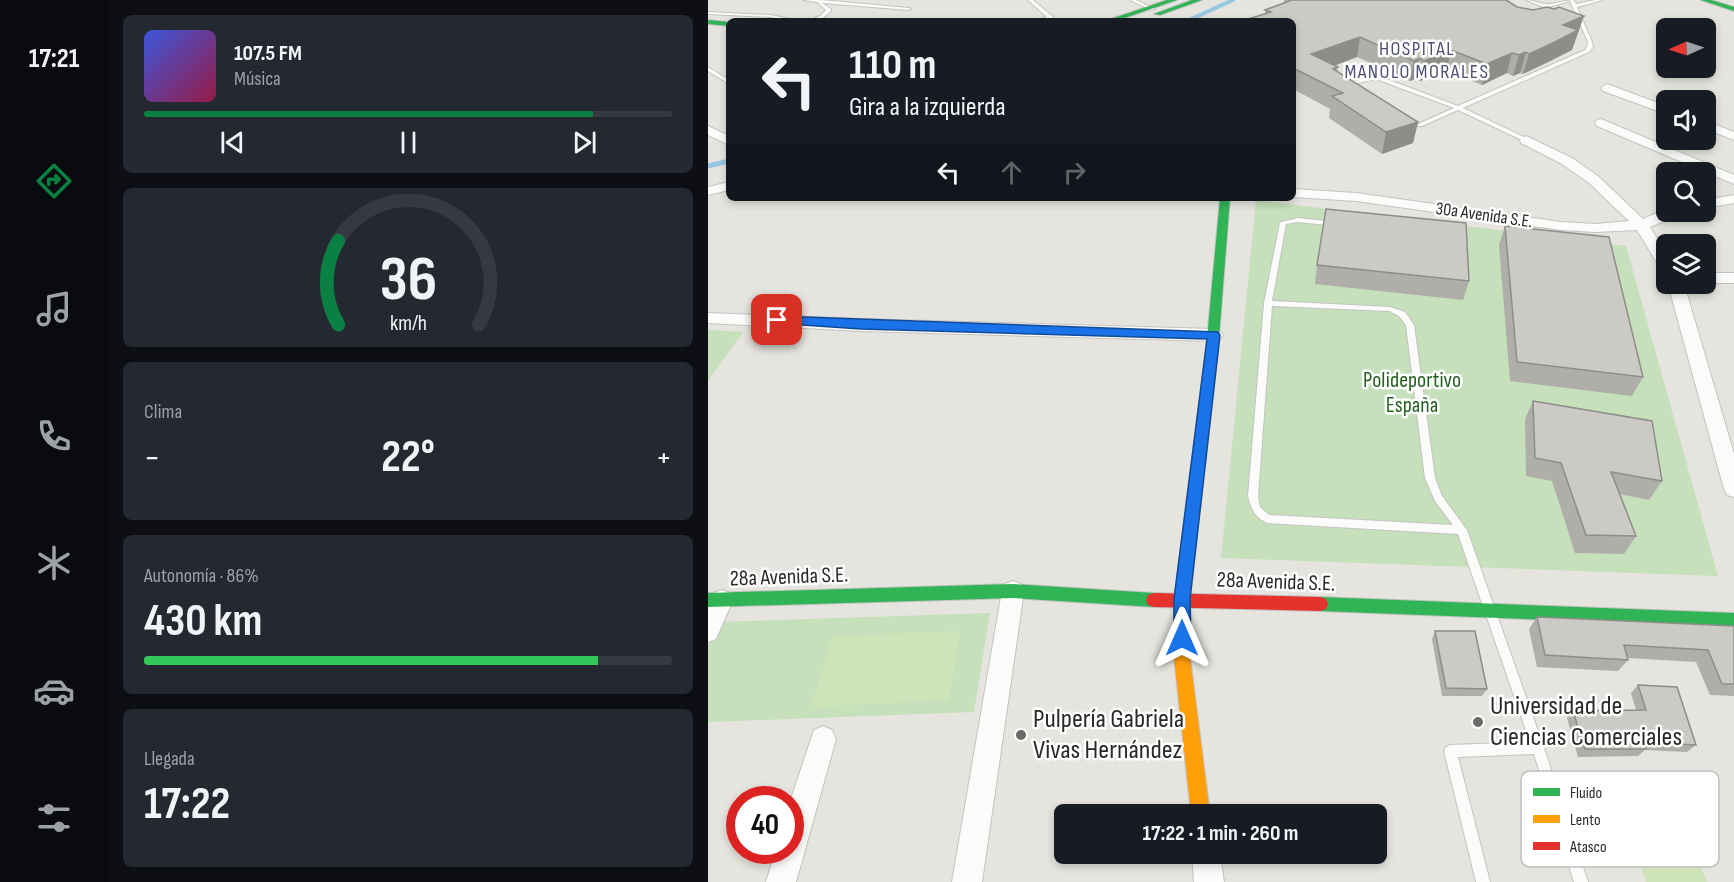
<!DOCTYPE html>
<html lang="es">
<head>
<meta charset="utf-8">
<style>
	body { margin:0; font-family:"Sofia Sans Condensed",sans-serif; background:#242831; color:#f1f3f6; height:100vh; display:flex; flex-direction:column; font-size:22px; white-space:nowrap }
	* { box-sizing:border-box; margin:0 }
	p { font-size:20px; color:#9ea1a6 }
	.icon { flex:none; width:33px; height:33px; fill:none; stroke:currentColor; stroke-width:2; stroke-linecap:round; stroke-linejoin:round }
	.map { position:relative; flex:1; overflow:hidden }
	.sheet { display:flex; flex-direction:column; gap:15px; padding:15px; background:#0d0f14; width:600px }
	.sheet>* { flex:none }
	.hud { position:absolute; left:18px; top:18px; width:570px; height:183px; border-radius:9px; box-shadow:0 3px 9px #0003; background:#171b24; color:#f1f3f6; overflow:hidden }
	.needle { width:39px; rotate:267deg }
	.buttons { position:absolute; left:948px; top:18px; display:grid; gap:12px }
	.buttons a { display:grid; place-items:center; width:60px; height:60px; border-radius:9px; background:#171b24; box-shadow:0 3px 9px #0003; font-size:30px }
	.speed { position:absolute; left:18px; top:786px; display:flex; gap:12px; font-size:30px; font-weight:700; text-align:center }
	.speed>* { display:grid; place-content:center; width:78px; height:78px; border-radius:50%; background:#171b24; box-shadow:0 3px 9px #0003; line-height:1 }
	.speed .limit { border:9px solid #d22; background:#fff; color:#111 }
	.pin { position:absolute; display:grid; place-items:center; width:51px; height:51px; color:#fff; margin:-26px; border-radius:12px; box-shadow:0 3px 9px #0006 }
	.me { position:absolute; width:66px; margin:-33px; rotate:0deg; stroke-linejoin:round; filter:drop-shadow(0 0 4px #0008) }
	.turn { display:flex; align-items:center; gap:21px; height:126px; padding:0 24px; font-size:27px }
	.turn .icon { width:78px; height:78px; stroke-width:2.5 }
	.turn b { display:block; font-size:42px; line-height:51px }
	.lanes { display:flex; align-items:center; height:57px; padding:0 24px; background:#0003; justify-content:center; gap:30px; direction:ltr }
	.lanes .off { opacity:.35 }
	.big { font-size:45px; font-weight:700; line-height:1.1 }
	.sheet .widget { flex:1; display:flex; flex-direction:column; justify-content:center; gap:9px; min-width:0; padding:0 21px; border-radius:9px; background:#242831 }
	.sheet .dial { align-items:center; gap:0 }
	.dial svg { height:156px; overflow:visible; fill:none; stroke:#363941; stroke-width:7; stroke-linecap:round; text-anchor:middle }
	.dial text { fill:#f1f3f6; stroke:none }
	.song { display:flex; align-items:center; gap:18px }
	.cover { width:72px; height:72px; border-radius:9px; background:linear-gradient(135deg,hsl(230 70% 55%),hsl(340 70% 35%)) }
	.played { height:6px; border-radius:3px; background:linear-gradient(90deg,#0b8043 85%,#363941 85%) }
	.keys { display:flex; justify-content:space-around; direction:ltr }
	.heat { display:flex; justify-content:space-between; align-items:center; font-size:33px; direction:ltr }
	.charge { height:9px; border-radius:4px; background:linear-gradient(90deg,#34c759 86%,#363941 0) }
	.trip { position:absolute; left:346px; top:804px; width:333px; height:60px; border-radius:9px; background:#171b24; box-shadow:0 3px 9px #0003; font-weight:700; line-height:60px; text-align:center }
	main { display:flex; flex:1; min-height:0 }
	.dock { display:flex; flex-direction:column; width:108px; justify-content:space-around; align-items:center; background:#090b0e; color:#9ea1a6 }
	.dock .icon { width:42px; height:42px }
	.dock .active { color:#0b8043 }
	.dock b { font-size:27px; color:#f1f3f6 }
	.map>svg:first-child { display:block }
	.green { fill:#c5e0ba }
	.pitch { fill:#cee3b8 }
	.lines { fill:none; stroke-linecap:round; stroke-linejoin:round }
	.stream-far1 { stroke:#98c7e2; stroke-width:4 }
	.stream { stroke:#98c7e2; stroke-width:5 }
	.lane-casing { stroke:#c4c3c3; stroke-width:2 }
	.street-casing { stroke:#c4c3c3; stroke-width:2 }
	.fast-casing { stroke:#c4c3c3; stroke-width:2 }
	.slow-casing { stroke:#c4c3c3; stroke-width:2 }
	.jam-casing { stroke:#c4c3c3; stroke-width:2 }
	.lane { fill:#fbfbfa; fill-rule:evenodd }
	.street { fill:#fbfbfa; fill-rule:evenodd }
	.fast { fill:#30b455; fill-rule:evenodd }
	.slow { fill:#ff9f0a; fill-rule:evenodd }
	.jam { fill:#e5322d; fill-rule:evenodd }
	.wall { fill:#afaea9 }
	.shaded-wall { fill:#8e8d8a }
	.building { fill:#cbcac5; stroke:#8e8d8a; stroke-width:1.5 }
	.route { fill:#1a73e8; stroke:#114b97; stroke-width:1.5 }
	.poi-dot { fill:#6b6a68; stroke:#fff; stroke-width:2 }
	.labels { text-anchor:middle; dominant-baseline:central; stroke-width:5; stroke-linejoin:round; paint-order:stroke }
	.far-street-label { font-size:18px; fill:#292929; stroke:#fff }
	.far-neighbourhood-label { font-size:20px; letter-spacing:1.5px; fill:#4d4f75; stroke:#fff }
	.park-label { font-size:22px; fill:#255f1f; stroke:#fff }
	.street-label { font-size:22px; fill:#292929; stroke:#fff }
	.near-poi-label { font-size:27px; fill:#292929; stroke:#fff; text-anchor:start }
	.key { fill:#fff; stroke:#bfbfbf; stroke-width:1.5 }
	.key-label { font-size:16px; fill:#292929 }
</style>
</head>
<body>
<main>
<nav class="dock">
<b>17:21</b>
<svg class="icon active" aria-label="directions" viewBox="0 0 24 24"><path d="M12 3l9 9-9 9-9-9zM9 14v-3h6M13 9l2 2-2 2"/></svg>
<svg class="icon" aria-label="music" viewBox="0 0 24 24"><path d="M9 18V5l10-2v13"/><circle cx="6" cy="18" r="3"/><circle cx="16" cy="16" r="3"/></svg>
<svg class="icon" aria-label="phone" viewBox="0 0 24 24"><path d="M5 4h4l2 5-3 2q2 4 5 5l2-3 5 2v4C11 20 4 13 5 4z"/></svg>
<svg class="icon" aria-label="climate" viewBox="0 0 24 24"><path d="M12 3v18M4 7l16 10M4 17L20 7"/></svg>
<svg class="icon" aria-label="car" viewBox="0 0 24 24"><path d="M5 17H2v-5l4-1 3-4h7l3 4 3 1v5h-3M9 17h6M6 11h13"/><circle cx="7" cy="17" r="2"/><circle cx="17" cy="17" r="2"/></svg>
<svg class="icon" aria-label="filters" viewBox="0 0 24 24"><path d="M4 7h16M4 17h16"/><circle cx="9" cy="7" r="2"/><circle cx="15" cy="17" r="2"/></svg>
</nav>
<section class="sheet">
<div class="widget">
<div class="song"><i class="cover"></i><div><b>107.5 FM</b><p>Música</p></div></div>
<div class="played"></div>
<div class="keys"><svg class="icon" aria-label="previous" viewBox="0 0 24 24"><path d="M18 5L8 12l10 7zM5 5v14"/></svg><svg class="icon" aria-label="pause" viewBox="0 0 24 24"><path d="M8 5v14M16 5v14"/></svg><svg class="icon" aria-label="next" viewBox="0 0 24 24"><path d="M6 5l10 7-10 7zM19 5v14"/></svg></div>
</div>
<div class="widget dial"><svg viewBox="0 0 100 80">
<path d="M14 69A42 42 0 1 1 86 69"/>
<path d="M14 69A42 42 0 0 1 14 26" stroke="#0b8043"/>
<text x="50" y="56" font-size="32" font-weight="700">36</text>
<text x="50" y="72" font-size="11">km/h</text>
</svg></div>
<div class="widget"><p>Clima</p>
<div class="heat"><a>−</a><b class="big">22°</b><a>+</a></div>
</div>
<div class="widget"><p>Autonomía · 86%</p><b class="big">430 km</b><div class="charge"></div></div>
<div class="widget"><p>Llegada</p><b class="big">17:22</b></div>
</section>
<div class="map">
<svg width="1026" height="882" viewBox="0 0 1026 882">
	<rect width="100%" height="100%" fill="#e6e4de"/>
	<!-- green -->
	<path class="green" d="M548,200L918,246L1010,576L513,558Z
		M0,330L35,332L0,381Z
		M282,613L266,712L0,722V645L9,622Z"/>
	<!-- pitch -->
	<path class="pitch" d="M253,631L240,700L103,707L125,636Z
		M962,792L999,882H938L907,795Z"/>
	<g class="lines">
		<!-- stream-far1 -->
		<path class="stream-far1" d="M479,21L525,0"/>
		<!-- stream -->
		<path class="stream" d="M0,166L21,161"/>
		<!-- lane casing -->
		<g class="lane-casing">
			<path id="lane" d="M95,0H113L201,8L203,9L201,10L114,3L123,9V11C116,18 111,21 101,21L112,16L118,10L109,2Z
				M320,0H325L345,17V19L327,21L339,17Z
				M422,0H428L447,9L443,10Z
				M818,0C825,0 830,3 837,4C844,5 857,0 866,0L868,4L887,0H895L869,7L884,42L885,47L881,52L755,108L820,139V141H816L750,110L714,126H710V124L746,108L668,79L646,84L643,82L668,75L750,106L877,50L879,47L880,42L862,1L840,7L830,16L828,15L835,7Z
				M0,12L63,15L91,21H82L63,17L0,14Z
				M241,20H258L260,21H239Z
				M0,67L21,80V84L0,71Z
				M590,218L628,222L631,224L628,226L590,222L578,224L564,301L682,307L697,312L706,325L727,478L734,496L759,530L836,748L880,882H866L826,754L750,757L782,882H768L736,751L738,747L742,745L822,742L750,534L559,523C547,517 543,509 540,496L556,303L572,223L573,222ZM564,306L681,311L691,316L698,325L717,478L727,501L745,525L561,515L552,507L550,496Z"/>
		</g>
		<!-- street casing -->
		<g class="street-casing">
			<path id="street" d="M899,84L958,106V114L895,91L893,88Z
				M893,119L1026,175V184L889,126L887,123L889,120Z
				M998,121L1026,132V140L998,129Z
				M0,126L21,136V145L0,135Z
				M818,136L864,158L890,176L935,219L958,209V212H972L970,215L942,227L958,253V270L952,268L929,230L887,232L853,230L648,201L585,197V189L648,193L853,222L887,224L921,221L880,182L854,164L813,143L812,140Z
				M21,182V190L0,195V187Z
				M1026,195V203L998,208V200Z
				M998,273H1026V283H998Z
				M960,284H976L1026,454V497L1019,495L1016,489Z
				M0,313L153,319L506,329L512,331L515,335L512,339L506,341L153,331L0,323Z
				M305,581L313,584L316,591L274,882H244L294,591L297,584Z
				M14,590L22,593L25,600L8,639L0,642V605L6,593Z
				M115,726L124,730L128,739L88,882H58L68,850H82V802L106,730Z
				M484,854H512L516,882H486Z"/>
		</g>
		<!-- fast casing -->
		<g class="fast-casing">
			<path id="fast" d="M459,0H469L408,21H397Z
				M484,0H494L452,15L446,14Z
				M993,0H1003L1026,7V11Z
				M0,20L21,22V26L0,24Z
				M512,198H522L510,350L491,518L489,522L484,524L479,522L477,518L498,350Z
				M305,584L446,593L452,595L454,600L452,605L446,607L305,598L0,607V593Z
				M612,597L1026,613V627L612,611L606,609L604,604L606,599Z"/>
		</g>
		<!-- slow casing -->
		<g class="slow-casing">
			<path id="slow" d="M484,512L489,514L491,518L482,599V657L502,814H483L466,657V599L477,518L479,514Z"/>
		</g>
		<!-- jam casing -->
		<g class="jam-casing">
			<path id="jam" d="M446,593L612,597L618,599L620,604L618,609L612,611L446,607L440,605L438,600L440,595Z"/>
		</g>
		<!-- lane -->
		<use href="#lane" class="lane"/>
		<!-- street -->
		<use href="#street" class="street"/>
		<!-- fast -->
		<use href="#fast" class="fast"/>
		<!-- slow -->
		<use href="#slow" class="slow"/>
		<!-- jam -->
		<use href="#jam" class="jam"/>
	</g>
	<!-- wall -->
	<path class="wall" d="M576,0H801L800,1L809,7L869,35L864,50L841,62L815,74L812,73L805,76L799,73L774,85L739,70L712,81L707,79L702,81L649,57L627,65L630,67L629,72L710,122L705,143L674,154L621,118L622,109L585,89V21H537L557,14V10L576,3Z
		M797,226L935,377L924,396L802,381L791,245Z
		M609,265L761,281L755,300L607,284Z
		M825,401L954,481L941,500L911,494L928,536L916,554L867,553L844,481L818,476L817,419Z
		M829,617L1026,626V696L1002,695L988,662L920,658V660L910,671L829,667L821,629Z
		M727,631L779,689L774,696H734L724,639Z
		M930,685L988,745L979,752L937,750L930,756L870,757L859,718L865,711L928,710L923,693Z"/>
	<!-- shaded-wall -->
	<path class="shaded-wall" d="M876,16L864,50L815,74L821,54L855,25Z
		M652,37L649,57L602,75L603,54Z
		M743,50L739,70L712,81L716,61Z
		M818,52L812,73L805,76L811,55Z
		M804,53L799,73L774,85L779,64Z
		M711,58L707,79L702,81L706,61Z
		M710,122L705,143L674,154L678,132Z"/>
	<!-- building -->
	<path class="building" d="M584,0H798L809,7L825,10L839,7L846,9L851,7L876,16L855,25L870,30L847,42L821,54L818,52L811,55L804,53L779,64L743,50L716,61L711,58L706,61L652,37L603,54L630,67L625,69L710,122L678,132L624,96L635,93L585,68V21L537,20L563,12L557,10Z
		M618,209L758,223L761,281L609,265Z
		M797,226L901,237L935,377L809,362Z
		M825,401L944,421L954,481L903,472L928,536L878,535L853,463L827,458Z
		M829,617L1026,626V684H1014L1000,650L916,645L920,660L837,655Z
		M727,631H767L779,689L738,688Z
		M930,685L969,687L988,745L936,742L938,749H877L865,711L938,710Z"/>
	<!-- route -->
	<path class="route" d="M69,316L510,332L512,335L482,599L483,638L480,643L474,645L468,643L466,638V599L499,339L153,329L65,323L63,320Z"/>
	<!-- markers -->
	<g class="poi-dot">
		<circle cx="770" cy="722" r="6"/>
		<circle cx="313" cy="735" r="6"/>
	</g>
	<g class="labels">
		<!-- far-street labels -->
		<g class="far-street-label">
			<text transform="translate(776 215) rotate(8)">30a Avenida S.E.</text>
		</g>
		<!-- far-neighbourhood labels -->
		<g class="far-neighbourhood-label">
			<text x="709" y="49">HOSPITAL<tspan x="709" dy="23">MANOLO MORALES</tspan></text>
		</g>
		<!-- park labels -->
		<g class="park-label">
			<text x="704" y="380">Polideportivo<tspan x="704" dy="25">España</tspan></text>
		</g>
		<!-- street labels -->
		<g class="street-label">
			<text transform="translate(81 577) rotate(-2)">28a Avenida S.E.</text>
			<text transform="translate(568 582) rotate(2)">28a Avenida S.E.</text>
		</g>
		<!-- near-poi labels -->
		<g class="near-poi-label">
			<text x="782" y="706">Universidad de<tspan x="782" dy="31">Ciencias Comerciales</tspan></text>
			<text x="325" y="719">Pulpería Gabriela<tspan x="325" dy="31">Vivas Hernández</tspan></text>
		</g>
	</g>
	<!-- legend -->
	<rect x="813" y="771" width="198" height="96" rx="9" class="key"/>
	<rect x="825" y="788" width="27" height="8" fill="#30b455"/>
	<rect x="825" y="815" width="27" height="8" fill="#ff9f0a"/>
	<rect x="825" y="842" width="27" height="8" fill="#e5322d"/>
	<g class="key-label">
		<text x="862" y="798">Fluido</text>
		<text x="862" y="825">Lento</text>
		<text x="862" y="852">Atasco</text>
	</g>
</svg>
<div class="buttons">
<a><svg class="needle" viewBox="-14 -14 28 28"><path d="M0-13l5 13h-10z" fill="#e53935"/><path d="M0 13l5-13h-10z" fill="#9ea1a6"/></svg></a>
<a><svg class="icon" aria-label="sound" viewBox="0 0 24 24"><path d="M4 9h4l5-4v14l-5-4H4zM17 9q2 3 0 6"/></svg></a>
<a><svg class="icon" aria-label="search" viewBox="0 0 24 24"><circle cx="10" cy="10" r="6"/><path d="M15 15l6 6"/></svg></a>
<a><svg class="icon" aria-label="layers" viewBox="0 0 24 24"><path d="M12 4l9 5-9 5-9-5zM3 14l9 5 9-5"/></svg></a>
</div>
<div class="speed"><div class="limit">40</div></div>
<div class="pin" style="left:69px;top:320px;background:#d93025"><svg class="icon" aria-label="arrive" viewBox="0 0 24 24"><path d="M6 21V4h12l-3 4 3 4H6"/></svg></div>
<svg class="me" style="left:474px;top:638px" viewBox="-20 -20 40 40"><path d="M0-17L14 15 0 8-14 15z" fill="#1a73e8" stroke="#fff" stroke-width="4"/></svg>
<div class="trip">17:22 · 1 min · 260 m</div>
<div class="hud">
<div class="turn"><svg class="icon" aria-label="left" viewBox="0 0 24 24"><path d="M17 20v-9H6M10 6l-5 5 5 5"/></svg><div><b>110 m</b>Gira a la izquierda</div></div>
<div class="lanes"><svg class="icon" aria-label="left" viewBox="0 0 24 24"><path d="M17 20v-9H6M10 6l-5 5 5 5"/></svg><svg class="icon off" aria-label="ahead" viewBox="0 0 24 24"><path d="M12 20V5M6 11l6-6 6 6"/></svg><svg class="icon off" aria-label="right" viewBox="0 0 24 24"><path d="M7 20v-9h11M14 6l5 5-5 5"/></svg></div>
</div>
</div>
</main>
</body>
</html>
